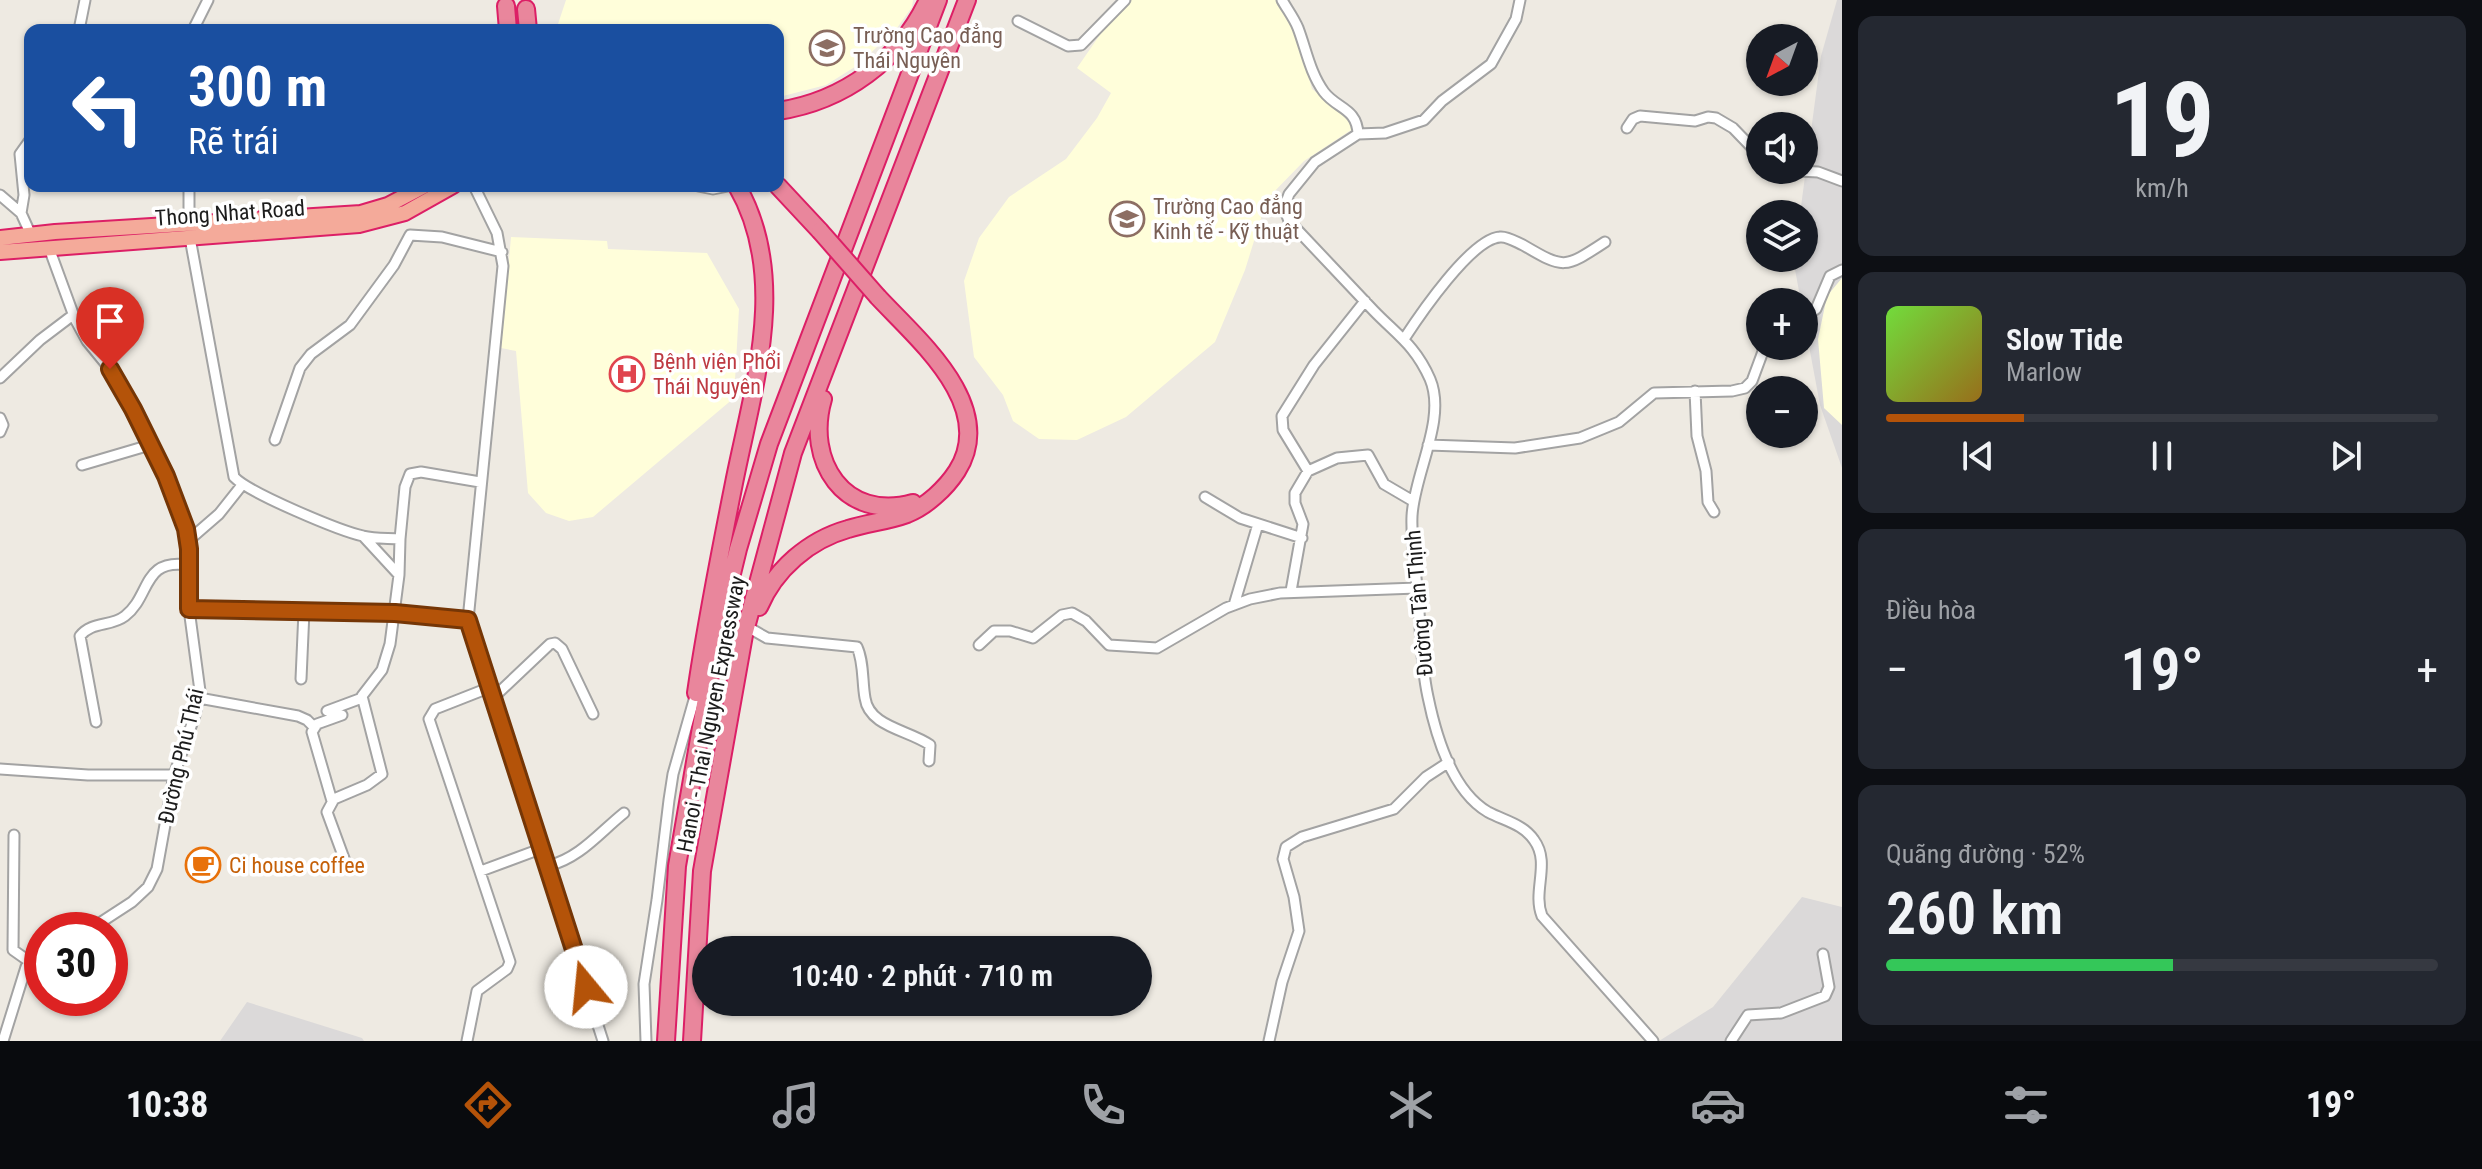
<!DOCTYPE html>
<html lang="vi">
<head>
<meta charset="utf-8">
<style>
	body { margin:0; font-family:"Roboto Condensed",sans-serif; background:#242831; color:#f1f3f6; height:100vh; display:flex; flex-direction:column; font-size:30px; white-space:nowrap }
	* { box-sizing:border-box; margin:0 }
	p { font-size:26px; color:#9ea1a6 }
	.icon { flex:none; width:44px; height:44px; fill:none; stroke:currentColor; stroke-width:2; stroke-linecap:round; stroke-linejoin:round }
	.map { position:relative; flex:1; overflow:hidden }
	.panel { display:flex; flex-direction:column; gap:16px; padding:16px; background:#0d0f14; width:640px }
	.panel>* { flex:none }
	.hud { position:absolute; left:24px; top:24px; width:760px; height:168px; border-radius:16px; box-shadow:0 2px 6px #0004; background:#1a4fa0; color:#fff; overflow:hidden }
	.needle { width:52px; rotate:221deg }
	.tools { position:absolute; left:1746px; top:24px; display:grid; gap:16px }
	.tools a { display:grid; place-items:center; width:72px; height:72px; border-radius:50%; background:#171b24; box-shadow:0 2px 6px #0004; font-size:40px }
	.speed { position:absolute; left:24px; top:912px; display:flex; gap:16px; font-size:40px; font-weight:700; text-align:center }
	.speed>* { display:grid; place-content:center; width:104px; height:104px; border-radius:50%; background:#171b24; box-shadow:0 2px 6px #0004; line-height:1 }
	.speed .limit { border:12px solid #d22; background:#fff; color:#111 }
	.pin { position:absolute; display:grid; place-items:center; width:68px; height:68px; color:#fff; margin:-82px -34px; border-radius:50% 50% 50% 0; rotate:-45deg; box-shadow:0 0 8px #0007 }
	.pin .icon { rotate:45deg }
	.me { position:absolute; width:88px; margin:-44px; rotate:343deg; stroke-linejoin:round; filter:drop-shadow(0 0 6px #0008) }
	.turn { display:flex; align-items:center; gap:28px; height:168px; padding:0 32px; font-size:36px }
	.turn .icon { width:104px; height:104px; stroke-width:2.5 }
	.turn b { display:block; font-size:56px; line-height:68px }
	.big { font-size:60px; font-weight:600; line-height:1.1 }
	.panel .widget { flex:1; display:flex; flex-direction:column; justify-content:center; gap:12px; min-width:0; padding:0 28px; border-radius:16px; background:#242831 }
	.panel .dial { align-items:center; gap:0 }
	.dial b { font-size:104px; line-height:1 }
	.song { display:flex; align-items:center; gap:24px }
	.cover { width:96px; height:96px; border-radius:12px; background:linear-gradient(135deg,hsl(100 70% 55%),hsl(40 70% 35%)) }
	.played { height:8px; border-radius:4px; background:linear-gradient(90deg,#b45309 25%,#363941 25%) }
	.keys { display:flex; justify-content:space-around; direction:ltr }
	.heat { display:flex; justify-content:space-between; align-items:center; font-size:44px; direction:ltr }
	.charge { height:12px; border-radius:6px; background:linear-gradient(90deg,#34c759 52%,#363941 0) }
	.trip { position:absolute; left:692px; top:936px; width:460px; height:80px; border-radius:40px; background:#171b24; box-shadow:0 2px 6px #0004; font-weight:600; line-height:80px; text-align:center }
	.dock { display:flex; height:128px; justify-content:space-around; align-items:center; background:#090b0e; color:#9ea1a6 }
	.dock .icon { width:56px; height:56px }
	.dock .current { color:#b45309 }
	.dock b { font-size:36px; color:#f1f3f6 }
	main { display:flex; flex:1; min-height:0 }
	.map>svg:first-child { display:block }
	.residential { fill:#dbd9d9 }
	.education { fill:#fffeda }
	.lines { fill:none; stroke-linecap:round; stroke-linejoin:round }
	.minor-casing { stroke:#a3a3a3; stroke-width:13 }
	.trunk-casing { stroke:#dc1f66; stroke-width:18 }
	.motorway-casing { stroke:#dc1f66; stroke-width:20 }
	.minor { stroke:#fff; stroke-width:9 }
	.trunk { stroke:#f4aa9a; stroke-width:14 }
	.motorway { stroke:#e9869c; stroke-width:16 }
	.motorway-bridge-casing { stroke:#dc1f66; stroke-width:20; stroke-linecap:butt }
	.motorway-bridge { stroke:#e9869c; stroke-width:16 }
	.route-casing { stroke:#753606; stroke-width:20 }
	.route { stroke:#b45309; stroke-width:14 }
	.labels { text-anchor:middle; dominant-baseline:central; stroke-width:7; stroke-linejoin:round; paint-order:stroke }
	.education-label { font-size:22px; fill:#785e54; stroke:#fff; text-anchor:start }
	.street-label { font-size:22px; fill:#1c1c1c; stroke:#fff }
	.health-label { font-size:22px; fill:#be3a42; stroke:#fff; text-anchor:start }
	.food-label { font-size:22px; fill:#c56008; stroke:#fff; text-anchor:start }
</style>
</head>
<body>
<main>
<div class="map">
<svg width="1842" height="1041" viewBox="0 0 1842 1041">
	<rect width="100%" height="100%" fill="#eeeae2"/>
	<!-- residential -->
	<path class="residential" d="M1837,0H1842V468L1820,405L1804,319V302H1801L1794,264V258H1804V214H1800L1821,56Z
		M1802,897L1842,907V1041H1659L1713,1007Z
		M247,1002L362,1038L364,1041H220Z"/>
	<!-- education -->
	<path class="education" d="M566,0H913L912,7L897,28L858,65L826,85L783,96H778V30H556Z
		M1131,0H1277L1297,36L1312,89L1346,115L1352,123L1351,130L1304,161L1267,199L1245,270L1215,342L1126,417L1077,440L1039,439L1013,421L1003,395L974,357L964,281L979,238L1009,197L1066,159L1097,118L1111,93L1077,68L1106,26Z
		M511,237L607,241L608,249L707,253L739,309L734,398L593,517L569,521L546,513L528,493L516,351L501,348Z
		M1842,278V425L1824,408L1818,339L1827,296Z"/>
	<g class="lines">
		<!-- minor casing -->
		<g class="minor-casing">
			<path id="minor" d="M1282,0C1287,9 1294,18 1298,28C1306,49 1310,73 1324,92C1337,109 1357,108 1358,134L1315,162L1289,194L1284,208L1289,221C1317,251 1345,280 1373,310C1397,335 1415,345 1430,379C1447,419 1414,474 1412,516C1411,540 1415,564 1417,588C1421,625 1420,661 1428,697C1436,736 1452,791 1488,812C1505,821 1523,824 1534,840C1551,863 1532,891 1542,916L1653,1041
				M1018,21L1068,46L1081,45L1125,0
				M79,30L85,0
				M193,30L208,0
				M1627,128L1633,119L1640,116L1695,121L1708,117L1716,118L1733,128L1760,156
				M1358,134L1385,133L1424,120L1442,101L1491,64L1516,19L1520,0
				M1780,170L1818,172L1842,181
				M189,186V224
				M474,186L497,233L503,266L468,620L603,1041
				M698,186L713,189L728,186
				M0,195L21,213L31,235
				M21,213L24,195L20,154L30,140
				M190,238L234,477C249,493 340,531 363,536C375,539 388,538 400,539L399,575L390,644L382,670L362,696L382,774L367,785L334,799L327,812L345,861
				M49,248L75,319L87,341L110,369L133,409L166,476L186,529L189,549V609L200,691L195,715L174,775L157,869L148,887L132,902L89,930
				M1804,318L1816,309L1830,276L1842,270
				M1404,339C1419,316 1471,239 1500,237C1507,236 1516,242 1523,245C1564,269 1564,269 1605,242
				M0,378L40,340L73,315
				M1695,391L1697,436L1706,471L1708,502L1714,512
				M0,418L3,425L0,432
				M275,440L300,368L311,354L350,325L394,265L410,235L442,237L502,252
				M1428,445L1515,448L1580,438L1619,422L1654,393L1732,391L1745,388L1752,381L1765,346
				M82,465L150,445
				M1308,471L1337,458L1368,455L1384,484L1413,501
				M1205,497L1240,518L1302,538
				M364,537L399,575
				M400,539L405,487L410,474L421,472L480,482
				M189,540L219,514L242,485
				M1291,591L1303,524L1295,503V493L1308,471L1283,430L1282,416L1314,365L1365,301
				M1234,605L1258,524
				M189,609L395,613L468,620
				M753,630L767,638L857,647C864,662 862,682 865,698C869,727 909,730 930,745L929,761
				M979,645L994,631H1010L1033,638L1062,615L1072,613L1086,621L1109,645L1157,648L1226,608L1250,599L1280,593L1417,588
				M301,679L304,611
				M494,697L550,644L555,643L562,649L593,714
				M199,698L298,716L307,720L314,727
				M327,711L362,698
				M96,722L80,636C92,621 111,627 125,616C151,596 142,558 188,565
				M0,769L88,775H174
				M332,801L312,732L317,724L342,715
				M14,835L13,950L30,962
				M548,866C580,858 599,833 624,813
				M481,871L543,848
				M3,1041L26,967L42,953
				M467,1041L477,991L507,969L510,962L429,719L435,709L491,687
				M646,1041L644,984L657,900L669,800L673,774L696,693
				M1269,1041L1282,982L1299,931L1294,897L1283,859L1286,847L1302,837L1394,809L1426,777L1449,762
				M1731,1041L1748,1015L1781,1013L1825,996L1829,987L1823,954"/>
		</g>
		<!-- trunk casing -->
		<g class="trunk-casing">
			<path id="trunk" d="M0,238L55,232L361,213L388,205L424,186
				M0,252L359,225L405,213L453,186"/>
		</g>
		<!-- motorway casing -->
		<g class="motorway-casing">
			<path id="motorway" d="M506,6L508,30
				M526,9L528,30
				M778,111C844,101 900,60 928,0
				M778,186L820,231
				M823,399C805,461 844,522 913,503
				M759,607C775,569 809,540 848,529C867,523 888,521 907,514C927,506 946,488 957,471C998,406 918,340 878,297
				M696,693C706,623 720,553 734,483C753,387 790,278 737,186
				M666,1041L677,866L717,635L738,549L769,444L938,0
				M692,1041L702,871L744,635L793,453L967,0"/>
		</g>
		<!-- minor -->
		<use href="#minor" class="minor"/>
		<!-- trunk -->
		<use href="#trunk" class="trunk"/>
		<!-- motorway -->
		<use href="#motorway" class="motorway"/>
		<!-- motorway-bridge casing -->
		<g class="motorway-bridge-casing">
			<path id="motorway-bridge" d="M820,231L878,297"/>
		</g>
		<!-- motorway-bridge -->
		<use href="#motorway-bridge" class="motorway-bridge"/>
	</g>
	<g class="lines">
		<!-- route casing -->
		<g class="route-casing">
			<path id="route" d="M110,369L133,409L166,476L186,529L189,549V609L395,613L468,620L586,987"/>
		</g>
		<!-- route -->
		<use href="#route" class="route"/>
	</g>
	<!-- icons -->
	<defs>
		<g id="university-ring" transform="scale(1.8)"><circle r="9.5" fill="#fff" stroke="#8d6e63" stroke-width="1.5"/><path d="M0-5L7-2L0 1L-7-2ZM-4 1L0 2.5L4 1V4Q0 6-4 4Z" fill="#8d6e63"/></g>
		<g id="hospital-ring" transform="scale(1.8)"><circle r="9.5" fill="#fff" stroke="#e0444e" stroke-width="1.5"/><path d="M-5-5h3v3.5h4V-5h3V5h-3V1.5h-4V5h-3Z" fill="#e0444e"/></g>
		<g id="cafe-ring" transform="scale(1.8)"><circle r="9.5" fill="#fff" stroke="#e8710a" stroke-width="1.5"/><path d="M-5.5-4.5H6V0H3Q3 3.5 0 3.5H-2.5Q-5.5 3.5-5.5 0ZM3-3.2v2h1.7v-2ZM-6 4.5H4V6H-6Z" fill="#e8710a"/></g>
	</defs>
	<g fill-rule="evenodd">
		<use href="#university-ring" x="827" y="48"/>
		<use href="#university-ring" x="1127" y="219"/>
		<use href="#hospital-ring" x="627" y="374"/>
		<use href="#cafe-ring" x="203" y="865"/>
	</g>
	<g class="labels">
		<!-- education labels -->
		<g class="education-label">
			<text x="853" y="35">Trường Cao đẳng<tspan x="853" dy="25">Thái Nguyên</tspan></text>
			<text x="1153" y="206">Trường Cao đẳng<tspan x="1153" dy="25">Kinh tế - Kỹ thuật</tspan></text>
		</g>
		<!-- street labels -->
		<g class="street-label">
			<text transform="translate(230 213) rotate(-4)">Thong Nhat Road</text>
			<text transform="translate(1419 603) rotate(-95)">Đường Tân Thịnh</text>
			<text transform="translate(711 714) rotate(-79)">Hanoi - Thai Nguyen Expressway</text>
			<text transform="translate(181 756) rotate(-77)">Đường Phú Thái</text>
		</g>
		<!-- health labels -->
		<g class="health-label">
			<text x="653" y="361">Bệnh viện Phổi<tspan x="653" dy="25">Thái Nguyên</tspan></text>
		</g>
		<!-- food labels -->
		<g class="food-label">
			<text x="229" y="865">Ci house coffee</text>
		</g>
	</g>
</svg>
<div class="tools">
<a><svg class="needle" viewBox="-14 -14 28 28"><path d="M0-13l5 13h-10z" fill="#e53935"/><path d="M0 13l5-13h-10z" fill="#9ea1a6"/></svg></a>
<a><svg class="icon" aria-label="sound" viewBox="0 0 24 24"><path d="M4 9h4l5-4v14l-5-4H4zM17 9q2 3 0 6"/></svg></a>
<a><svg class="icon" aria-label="layers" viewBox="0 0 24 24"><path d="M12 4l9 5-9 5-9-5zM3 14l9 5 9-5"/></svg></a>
<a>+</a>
<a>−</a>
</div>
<div class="speed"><div class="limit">30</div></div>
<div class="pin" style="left:110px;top:369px;background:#d93025"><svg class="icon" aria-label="arrive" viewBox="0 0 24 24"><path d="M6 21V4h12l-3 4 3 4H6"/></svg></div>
<svg class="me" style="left:586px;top:987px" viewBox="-20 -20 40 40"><circle r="19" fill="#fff"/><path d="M0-13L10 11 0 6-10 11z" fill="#b45309"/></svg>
<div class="trip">10:40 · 2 phút · 710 m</div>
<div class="hud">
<div class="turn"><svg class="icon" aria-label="left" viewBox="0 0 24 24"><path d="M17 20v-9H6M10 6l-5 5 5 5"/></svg><div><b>300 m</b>Rẽ trái</div></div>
</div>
</div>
<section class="panel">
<div class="widget dial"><b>19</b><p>km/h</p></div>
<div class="widget">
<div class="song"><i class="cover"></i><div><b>Slow Tide</b><p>Marlow</p></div></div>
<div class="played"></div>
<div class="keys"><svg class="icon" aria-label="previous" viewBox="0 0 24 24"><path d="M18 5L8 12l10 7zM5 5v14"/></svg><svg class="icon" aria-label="pause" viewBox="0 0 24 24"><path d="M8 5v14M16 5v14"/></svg><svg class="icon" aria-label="next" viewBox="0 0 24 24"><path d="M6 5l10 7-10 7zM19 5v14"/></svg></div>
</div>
<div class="widget"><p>Điều hòa</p>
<div class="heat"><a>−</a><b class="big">19°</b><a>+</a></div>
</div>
<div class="widget"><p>Quãng đường · 52%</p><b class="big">260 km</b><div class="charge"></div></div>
</section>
</main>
<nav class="dock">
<b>10:38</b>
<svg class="icon current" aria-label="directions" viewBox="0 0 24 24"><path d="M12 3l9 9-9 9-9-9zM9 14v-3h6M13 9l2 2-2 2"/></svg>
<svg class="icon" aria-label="music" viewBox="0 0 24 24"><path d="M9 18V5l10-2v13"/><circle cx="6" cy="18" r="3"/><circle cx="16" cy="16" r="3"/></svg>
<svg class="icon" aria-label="phone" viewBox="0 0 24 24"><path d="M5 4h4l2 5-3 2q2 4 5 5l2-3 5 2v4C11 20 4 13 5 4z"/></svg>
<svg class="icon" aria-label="climate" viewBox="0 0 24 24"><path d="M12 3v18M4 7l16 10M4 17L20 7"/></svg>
<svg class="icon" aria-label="car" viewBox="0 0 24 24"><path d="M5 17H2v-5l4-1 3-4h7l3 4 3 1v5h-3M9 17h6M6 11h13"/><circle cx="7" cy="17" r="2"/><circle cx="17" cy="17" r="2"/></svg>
<svg class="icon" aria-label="filters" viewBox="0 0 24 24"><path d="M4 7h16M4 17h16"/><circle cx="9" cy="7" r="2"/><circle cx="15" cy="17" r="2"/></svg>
<b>19°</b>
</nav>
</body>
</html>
